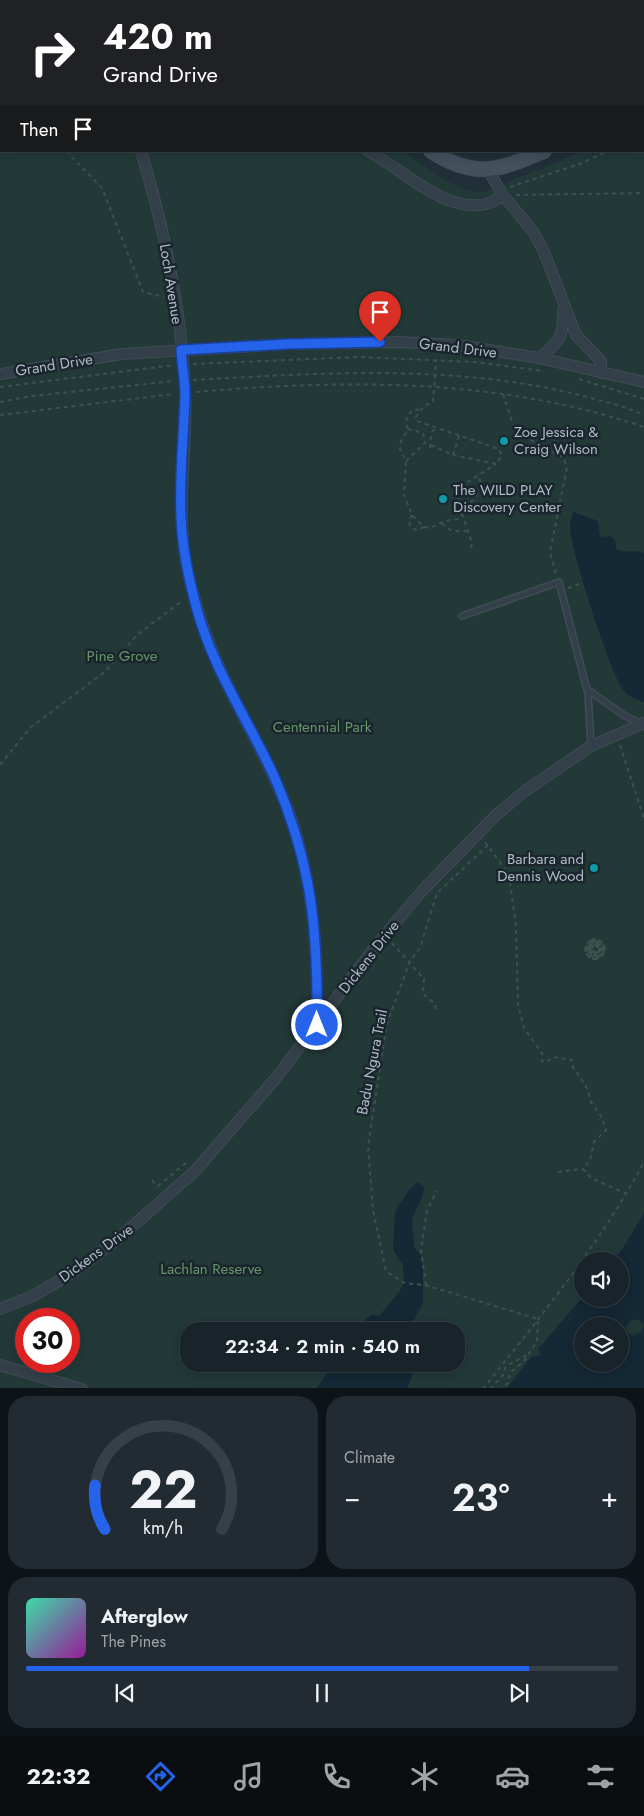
<!DOCTYPE html>
<html lang="en">
<head>
<meta charset="utf-8">
<style>
	body { margin:0; font-family:Jost,sans-serif; background:#222b32; color:#f1f3f6; height:100vh; display:flex; flex-direction:column; font-size:19px; white-space:nowrap }
	* { box-sizing:border-box; margin:0 }
	p { font-size:16px; color:#9fa4a8 }
	.icon { flex:none; width:28px; height:28px; fill:none; stroke:currentColor; stroke-width:2; stroke-linecap:round; stroke-linejoin:round }
	.map { position:relative; height:1388px; overflow:hidden }
	.drawer { display:flex; flex-direction:column; gap:8px; padding:8px; background:#0e1317; flex:1 }
	.drawer>* { flex:none }
	.top-card { position:absolute; left:0px; top:0px; width:645px; height:152px; box-shadow:0 2px 12px #0003,0 0 0 1px #374047; background:#202124; color:#fff; overflow:hidden }
	.buttons { position:absolute; left:574px; top:1252px; display:grid; gap:10px }
	.buttons a { display:grid; place-items:center; width:55px; height:55px; border-radius:50%; background:#19232a; box-shadow:0 2px 12px #0003,0 0 0 1px #374047; font-size:25px }
	.speed { position:absolute; left:15px; top:1308px; display:flex; gap:10px; font-size:25px; font-weight:700; text-align:center }
	.speed>* { display:grid; place-content:center; width:65px; height:65px; border-radius:50%; background:#19232a; box-shadow:0 2px 12px #0003,0 0 0 1px #374047; line-height:1 }
	.speed .limit { border:8px solid #d22; background:#fff; color:#111 }
	.pin { position:absolute; display:grid; place-items:center; width:42px; height:42px; color:#fff; margin:-51px -21px; border-radius:50% 50% 50% 0; rotate:-45deg; box-shadow:0 0 5px #0007 }
	.pin .icon { rotate:45deg }
	.me { position:absolute; width:55px; margin:-28px; rotate:0deg; stroke-linejoin:round; filter:drop-shadow(0 0 4px #0008) }
	.turn { display:flex; align-items:center; gap:18px; height:105px; padding:0 20px; font-size:22px }
	.turn .icon { width:65px; height:65px; stroke-width:2.5 }
	.turn b { display:block; font-size:35px; line-height:42px }
	.then { display:flex; align-items:center; height:48px; padding:0 20px; background:#0003; gap:10px; font-size:19px }
	.big { font-size:38px; font-weight:600; line-height:1.1 }
	.drawer .tile { flex:1; display:flex; flex-direction:column; justify-content:center; gap:8px; min-width:0; padding:0 18px; border-radius:20px; background:#222b32 }
	.drawer .dial { align-items:center; gap:0 }
	.dial svg { height:130px; overflow:visible; fill:none; stroke:#374047; stroke-width:7; stroke-linecap:round; text-anchor:middle }
	.dial text { fill:#f1f3f6; stroke:none }
	.song { display:flex; align-items:center; gap:15px }
	.cover { width:60px; height:60px; border-radius:8px; background:linear-gradient(135deg,hsl(160 70% 55%),hsl(300 70% 35%)) }
	.played { height:5px; border-radius:2px; background:linear-gradient(90deg,#2563eb 85%,#374047 85%) }
	.keys { display:flex; justify-content:space-around; direction:ltr }
	.heat { display:flex; justify-content:space-between; align-items:center; font-size:28px; direction:ltr }
	.drawer .tiles { flex:1; display:grid; gap:8px; grid-template-columns:1fr 1fr }
	.tile:last-child { grid-column:span 2 }
	.trip { position:absolute; left:180px; top:1322px; width:285px; height:50px; border-radius:20px; background:#19232a; box-shadow:0 2px 12px #0003,0 0 0 1px #374047; font-weight:600; line-height:50px; text-align:center }
	.menu { display:flex; height:80px; justify-content:space-around; align-items:center; background:#0a0e11; color:#9fa4a8 }
	.menu .icon { width:35px; height:35px }
	.menu .on { color:#2563eb }
	.menu b { font-size:22px; color:#f1f3f6 }
	.map>svg:first-child { display:block }
	.green { fill:#223938; fill-rule:evenodd }
	.water { fill:#142835; fill-rule:evenodd }
	.lines { fill:none; stroke-linecap:round; stroke-linejoin:round }
	.lane-casing { stroke:#404c55; stroke-width:8 }
	.street-casing { stroke:#404c55; stroke-width:12 }
	.secondary-casing { stroke:#404c55; stroke-width:16 }
	.path { stroke:#3b524f; stroke-width:2; stroke-dasharray:4 4; stroke-linecap:butt }
	.lane { stroke:#344049; stroke-width:5 }
	.street { stroke:#344049; stroke-width:10 }
	.secondary { stroke:#42515c; stroke-width:14 }
	.route-casing { stroke:#184099; stroke-width:12 }
	.route { stroke:#2563eb; stroke-width:9 }
	.culture-dot { fill:#0f9aa8; stroke:#1a252d; stroke-width:2 }
	.labels { text-anchor:middle; dominant-baseline:central; stroke-width:5; stroke-linejoin:round; paint-order:stroke }
	.street-label { font-size:15px; fill:#afbcc5; stroke:#1a252d }
	.poi-label { font-size:15px; fill:#afbcc5; stroke:#1a252d; text-anchor:start }
	.park-label { font-size:15px; fill:#669668; stroke:#1a252d }
</style>
</head>
<body>
<div class="map">
<svg width="644" height="1389" viewBox="0 0 644 1389">
	<rect width="100%" height="100%" fill="#212f38"/>
	<!-- green -->
	<path class="green" d="M0,0L175,1H1V151H403C427,167 454,192 484,192L583,151H644V126V1388H0ZM582,1261H620V1299H582ZM26,1319H69V1361H26ZM582,1326H620V1364H582ZM189,1331H456V1364H189Z"/>
	<!-- water -->
	<path class="water" d="M573,512L598,521L600,537L610,536L615,540L616,549C626,554 634,549 644,553V702C634,699 628,696 622,688C610,671 570,548 570,527C570,522 572,517 573,512Z
		M418,1182L424,1187L423,1195L412,1219L414,1247L421,1256L423,1271V1303L408,1331H359L362,1323L371,1315L379,1316L400,1291L404,1282L403,1265L393,1250L395,1211L409,1190Z
		M644,1213V1388H507L531,1357L541,1355L538,1349L582,1298L620,1299V1261H612L623,1248ZM638,1319L644,1325L641,1332L633,1336L628,1333L626,1327L630,1321ZM620,1326V1364H582V1326Z
		M337,1364H411L412,1377L407,1388H317L329,1370Z"/>
	<g class="lines">
		<!-- lane casing -->
		<g class="lane-casing">
			<path id="lane" d="M373,0L375,1
				M609,1L611,0
				M462,616L559,582L588,694L591,746
				M588,690L625,716L642,724"/>
		</g>
		<!-- street casing -->
		<g class="street-casing">
			<path id="street" d="M79,0L80,1
				M92,0L93,1
				M489,0L490,1
				M141,151C164,228 182,311 185,392C188,451 175,509 187,568C196,611 211,653 231,692C251,733 274,772 290,815C314,884 318,953 317,1025
				M368,151C403,169 443,213 486,204C492,203 498,198 503,195
				M488,170L503,195L534,233L544,252L576,335L601,361V373
				M539,358C559,342 564,338 563,311
				M0,374L122,354L288,344L399,342L458,345L539,358L644,382
				M0,1309L33,1296L72,1273L118,1239L195,1171L276,1078L374,948L421,892L496,815L525,791L591,746L644,723
				M0,1365L82,1389"/>
		</g>
		<!-- secondary casing -->
		<g class="secondary-casing">
			<path id="secondary" d="M201,0L203,1
				M431,151C476,180 499,170 544,151"/>
		</g>
		<!-- path -->
		<path class="path" d="M0,92L1,93
			M66,151L102,188L143,292L164,297
			M510,187L582,163L608,151
			M516,195L644,193
			M193,364L358,357L475,362L543,371
			M579,379L644,399
			M193,380C320,373 451,364 575,394C599,400 622,405 644,415
			M0,387L174,365
			M196,392C347,379 499,378 644,427
			M503,394L514,427L538,445L563,457L567,467L550,552L556,574
			M0,402L32,396L174,381
			M419,410L414,409C406,416 405,419 408,429L401,441L400,449L406,461L404,495L412,515L424,527L430,528L445,521L458,519L479,492L481,488L479,474
			M0,415L174,394
			M431,445L453,455L496,464L502,456L499,449L417,421L416,417L424,406L433,402L436,361
			M430,448L431,434L435,428
			M453,455L459,436
			M406,461L425,443L423,433L408,429
			M412,515L409,522L411,528L417,530L424,527
			M442,523C449,532 458,532 468,531
			M471,548L472,543L459,504L458,491L463,485L496,464
			M568,588L582,583
			M620,745L644,819
			M0,765L31,727L106,671L137,635L183,600
			M485,842L509,875L516,926L518,1004L524,1028L543,1055L542,1061L547,1062L552,1057L572,1060L573,1067L587,1088L591,1102L601,1116L606,1130L594,1142L590,1160L583,1169L591,1178L627,1194
			M488,845L437,893L420,948L410,961L387,1023L368,1146L373,1210L386,1271L404,1283L425,1285L538,1319L537,1341L525,1360L510,1373L508,1383L501,1389
			M591,940L592,942H596L601,946L593,943L598,948L597,953L599,949L595,945L599,947L594,944H598L601,950L598,954L600,947L598,952L593,953L592,951L594,953H597L593,951V946L591,951L592,945L590,949C591,954 594,954 597,955H594L590,952V954L598,955L602,946L599,956C607,949 601,942 592,941H599L603,945L602,943L592,940L594,939C605,940 609,951 600,958L604,951V945C604,951 603,956 596,958L588,954L593,957H598C593,956 589,956 588,949L591,943L587,952L590,941C585,946 585,950 587,955L593,959H599C587,961 580,949 590,941L592,943L589,946V952L592,944L595,949
			M392,943L424,979L423,994L435,1004L436,1012
			M558,1172L583,1169
			M152,1180L158,1187
			M158,1186L187,1162
			M426,1285L421,1250L427,1210L437,1191
			M483,1389C541,1316 600,1244 644,1162
			M490,1389L503,1375L506,1366L529,1354"/>
		<!-- lane -->
		<use href="#lane" class="lane"/>
		<!-- street -->
		<use href="#street" class="street"/>
		<!-- secondary -->
		<use href="#secondary" class="secondary"/>
	</g>
	<g class="lines">
		<!-- route casing -->
		<g class="route-casing">
			<path id="route" d="M317,1025C318,929 312,863 273,774C248,720 214,670 198,613C189,581 182,549 181,516C179,476 184,436 185,395C185,380 182,365 181,350L288,344L380,342"/>
		</g>
		<!-- route -->
		<use href="#route" class="route"/>
	</g>
	<!-- markers -->
	<g class="culture-dot">
		<circle cx="504" cy="441" r="5"/>
		<circle cx="443" cy="499" r="5"/>
		<circle cx="594" cy="868" r="5"/>
	</g>
	<g class="labels">
		<!-- street labels -->
		<g class="street-label">
			<text transform="translate(171 284) rotate(81)">Loch Avenue</text>
			<text transform="translate(458 348) rotate(7)">Grand Drive</text>
			<text transform="translate(54 365) rotate(-9)">Grand Drive</text>
			<text transform="translate(369 957) rotate(-52)">Dickens Drive</text>
			<text transform="translate(372 1062) rotate(-79)">Badu Ngura Trail</text>
			<text transform="translate(96 1253) rotate(-36)">Dickens Drive</text>
		</g>
		<!-- poi labels -->
		<g class="poi-label">
			<text x="514" y="432">Zoe Jessica &amp;<tspan x="514" dy="17">Craig Wilson</tspan></text>
			<text x="453" y="490">The WILD PLAY<tspan x="453" dy="17">Discovery Center</tspan></text>
			<text x="584" y="859" text-anchor="end">Barbara and<tspan x="584" dy="17">Dennis Wood</tspan></text>
		</g>
		<!-- park labels -->
		<g class="park-label">
			<text x="122" y="656">Pine Grove</text>
			<text x="322" y="727">Centennial Park</text>
			<text x="211" y="1269">Lachlan Reserve</text>
		</g>
	</g>
</svg>
<div class="buttons">
<a><svg class="icon" aria-label="sound" viewBox="0 0 24 24"><path d="M4 9h4l5-4v14l-5-4H4zM17 9q2 3 0 6"/></svg></a>
<a><svg class="icon" aria-label="layers" viewBox="0 0 24 24"><path d="M12 4l9 5-9 5-9-5zM3 14l9 5 9-5"/></svg></a>
</div>
<div class="speed"><div class="limit">30</div></div>
<div class="pin" style="left:380px;top:342px;background:#d93025"><svg class="icon" aria-label="arrive" viewBox="0 0 24 24"><path d="M6 21V4h12l-3 4 3 4H6"/></svg></div>
<svg class="me" style="left:317px;top:1025px" viewBox="-20 -20 40 40"><circle r="17" fill="#2563eb" stroke="#fff" stroke-width="3"/><path d="M0-11L8 9 0 5-8 9z" fill="#fff"/></svg>
<div class="trip">22:34 · 2 min · 540 m</div>
<div class="top-card">
<div class="turn"><svg class="icon" aria-label="right" viewBox="0 0 24 24"><path d="M7 20v-9h11M14 6l5 5-5 5"/></svg><div><b>420 m</b>Grand Drive</div></div>
<div class="then">Then<svg class="icon" aria-label="arrive" viewBox="0 0 24 24"><path d="M6 21V4h12l-3 4 3 4H6"/></svg></div>
</div>
</div>
<section class="drawer">
<div class="tiles">
<div class="tile dial"><svg viewBox="0 0 100 80">
<path d="M14 69A42 42 0 1 1 86 69"/>
<path d="M14 69A42 42 0 0 1 8 42" stroke="#2563eb"/>
<text x="50" y="56" font-size="32" font-weight="700">22</text>
<text x="50" y="72" font-size="11">km/h</text>
</svg></div>
<div class="tile"><p>Climate</p>
<div class="heat"><a>−</a><b class="big">23°</b><a>+</a></div>
</div>
<div class="tile">
<div class="song"><i class="cover"></i><div><b>Afterglow</b><p>The Pines</p></div></div>
<div class="played"></div>
<div class="keys"><svg class="icon" aria-label="previous" viewBox="0 0 24 24"><path d="M18 5L8 12l10 7zM5 5v14"/></svg><svg class="icon" aria-label="pause" viewBox="0 0 24 24"><path d="M8 5v14M16 5v14"/></svg><svg class="icon" aria-label="next" viewBox="0 0 24 24"><path d="M6 5l10 7-10 7zM19 5v14"/></svg></div>
</div>
</div>
</section>
<nav class="menu">
<b>22:32</b>
<svg class="icon on" aria-label="directions" viewBox="0 0 24 24"><path d="M12 3l9 9-9 9-9-9zM9 14v-3h6M13 9l2 2-2 2"/></svg>
<svg class="icon" aria-label="music" viewBox="0 0 24 24"><path d="M9 18V5l10-2v13"/><circle cx="6" cy="18" r="3"/><circle cx="16" cy="16" r="3"/></svg>
<svg class="icon" aria-label="phone" viewBox="0 0 24 24"><path d="M5 4h4l2 5-3 2q2 4 5 5l2-3 5 2v4C11 20 4 13 5 4z"/></svg>
<svg class="icon" aria-label="climate" viewBox="0 0 24 24"><path d="M12 3v18M4 7l16 10M4 17L20 7"/></svg>
<svg class="icon" aria-label="car" viewBox="0 0 24 24"><path d="M5 17H2v-5l4-1 3-4h7l3 4 3 1v5h-3M9 17h6M6 11h13"/><circle cx="7" cy="17" r="2"/><circle cx="17" cy="17" r="2"/></svg>
<svg class="icon" aria-label="filters" viewBox="0 0 24 24"><path d="M4 7h16M4 17h16"/><circle cx="9" cy="7" r="2"/><circle cx="15" cy="17" r="2"/></svg>
</nav>
</body>
</html>
